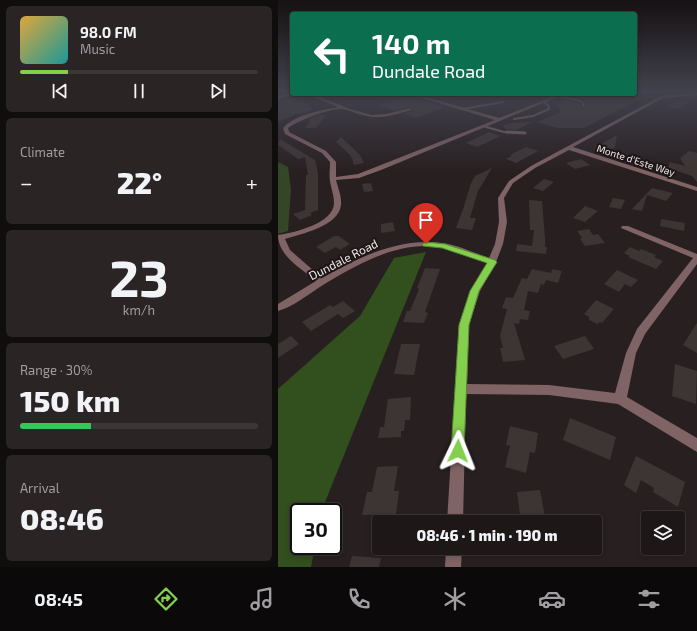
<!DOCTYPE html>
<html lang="en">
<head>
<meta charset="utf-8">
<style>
	body { margin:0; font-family:"Exo 2",sans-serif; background:#2b2425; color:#f1f3f6; height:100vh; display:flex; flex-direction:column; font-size:15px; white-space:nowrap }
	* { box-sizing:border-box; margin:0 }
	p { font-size:13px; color:#a19fa2 }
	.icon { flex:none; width:22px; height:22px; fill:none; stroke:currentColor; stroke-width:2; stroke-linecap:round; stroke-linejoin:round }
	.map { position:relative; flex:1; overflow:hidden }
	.sheet { display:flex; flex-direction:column; gap:6px; padding:6px; background:#100d0d; width:278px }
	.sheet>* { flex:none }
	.banner { position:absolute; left:12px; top:12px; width:347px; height:84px; border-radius:4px; box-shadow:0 2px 6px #0003,0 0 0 1px #3c3637; background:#0b6e4f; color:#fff; overflow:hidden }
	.fabs { position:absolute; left:363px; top:511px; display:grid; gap:8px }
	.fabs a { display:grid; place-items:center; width:44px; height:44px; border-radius:4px; background:#1e1718; box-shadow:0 2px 6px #0003,0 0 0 1px #3c3637; font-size:20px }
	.speed { position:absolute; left:12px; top:503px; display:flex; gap:8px; font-size:20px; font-weight:700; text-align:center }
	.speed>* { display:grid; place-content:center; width:52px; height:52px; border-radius:50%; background:#1e1718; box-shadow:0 2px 6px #0003,0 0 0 1px #3c3637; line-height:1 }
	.speed .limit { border:2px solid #111; border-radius:6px; background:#fff; color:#111 }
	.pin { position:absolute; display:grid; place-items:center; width:34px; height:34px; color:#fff; margin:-41px -17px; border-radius:50% 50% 50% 0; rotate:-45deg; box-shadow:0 0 4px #0007 }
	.pin .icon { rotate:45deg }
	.me { position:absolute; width:44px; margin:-22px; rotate:2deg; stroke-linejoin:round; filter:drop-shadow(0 0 3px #0008) }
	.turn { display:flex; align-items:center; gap:14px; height:84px; padding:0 16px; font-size:18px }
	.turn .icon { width:52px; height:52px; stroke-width:2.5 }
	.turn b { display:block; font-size:28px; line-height:34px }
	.big { font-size:30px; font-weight:800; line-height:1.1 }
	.sheet .card { flex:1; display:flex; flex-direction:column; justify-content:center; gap:6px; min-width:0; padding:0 14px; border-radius:6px; background:#2b2425 }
	.sheet .dial { align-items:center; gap:0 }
	.dial b { font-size:52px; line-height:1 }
	.song { display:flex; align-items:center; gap:12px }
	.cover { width:48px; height:48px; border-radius:6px; background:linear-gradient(135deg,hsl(40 70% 55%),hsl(180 70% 35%)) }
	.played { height:4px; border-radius:2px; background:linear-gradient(90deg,#84cf4d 20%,#3c3637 20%) }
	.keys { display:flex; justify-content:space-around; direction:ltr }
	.heat { display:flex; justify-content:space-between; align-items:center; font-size:22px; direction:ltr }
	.charge { height:6px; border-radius:3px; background:linear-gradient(90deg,#34c759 30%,#3c3637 0) }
	.trip { position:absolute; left:94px; top:515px; width:230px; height:40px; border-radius:4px; background:#1e1718; box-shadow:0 2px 6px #0003,0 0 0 1px #3c3637; font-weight:800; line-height:40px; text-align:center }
	.menu { display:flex; height:64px; justify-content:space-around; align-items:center; background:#0c090a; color:#a19fa2 }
	.menu .icon { width:28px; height:28px }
	.menu .active { color:#84cf4d }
	.menu b { font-size:18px; color:#f1f3f6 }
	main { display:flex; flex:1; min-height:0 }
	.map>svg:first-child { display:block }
	.green { fill:#334726 }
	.forest { fill:#324f1e }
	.building { fill:#3d3434 }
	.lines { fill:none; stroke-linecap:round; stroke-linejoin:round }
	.service-far1 { stroke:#7f6365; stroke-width:2 }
	.service { stroke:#7f6365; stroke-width:3 }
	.minor { fill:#7f6365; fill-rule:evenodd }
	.route { fill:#84cf4d; stroke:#568732 }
	.labels { text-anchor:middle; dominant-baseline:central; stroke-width:4; stroke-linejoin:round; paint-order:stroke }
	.far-street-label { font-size:10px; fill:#efe9e9; stroke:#1e1616 }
	.street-label { font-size:12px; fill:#efe9e9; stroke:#1e1616 }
</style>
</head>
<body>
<main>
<section class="sheet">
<div class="card">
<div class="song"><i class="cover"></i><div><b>98.0 FM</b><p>Music</p></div></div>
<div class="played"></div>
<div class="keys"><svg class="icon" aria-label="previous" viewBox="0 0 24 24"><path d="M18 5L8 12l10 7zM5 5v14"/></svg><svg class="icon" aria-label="pause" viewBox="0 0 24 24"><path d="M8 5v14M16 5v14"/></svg><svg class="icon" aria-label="next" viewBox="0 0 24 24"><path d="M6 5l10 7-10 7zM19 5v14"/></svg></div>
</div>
<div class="card"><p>Climate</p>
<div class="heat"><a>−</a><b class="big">22°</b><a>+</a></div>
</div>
<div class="card dial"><b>23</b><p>km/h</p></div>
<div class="card"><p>Range · 30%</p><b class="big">150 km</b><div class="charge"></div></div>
<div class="card"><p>Arrival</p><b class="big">08:46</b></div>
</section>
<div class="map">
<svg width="419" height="567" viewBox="0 0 419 567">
	<rect width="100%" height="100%" fill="#281f20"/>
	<!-- green -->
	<path class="green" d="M0,162L10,167L13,189L10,231L0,234Z"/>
	<!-- forest -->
	<path class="forest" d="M148,252L43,512H21V546H37L33,567H0V389L82,316L116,258Z"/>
	<!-- building -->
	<path class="building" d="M357,92H359L360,100L306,128H280L259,122L283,112L279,103L286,100L301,103L304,108H308V105L305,99L294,97L300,94L316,96L322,94H357Z
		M22,97L35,110L27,113L17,114L0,122V102Z
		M129,97L136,98L167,107L138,118L125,114L134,111V107L116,111L100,105Z
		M402,101L411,103L401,109L386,106Z
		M41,115H48L38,128H27L32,122L31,119Z
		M254,122L239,130L227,129L226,125L232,123Z
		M211,132L223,136L199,147L188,143Z
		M339,135L337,147L330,151L316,148Z
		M63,137L82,155L86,163L76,165L73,156L58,142Z
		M2,139L37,160L40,173V210L32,213L34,215L22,220L15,214L27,210L28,175H30L27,157L20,159L0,145Z
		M248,147L260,151L238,163L228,159L234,156L232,155Z
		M411,151L419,153V182L414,176L390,168L392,162L407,166L402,158Z
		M303,159L312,165L297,169L288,163Z
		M214,168L200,191L192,218H198L194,230L178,228L185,209L193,183L197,176Z
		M266,179L276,182L265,191L255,188Z
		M93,183L95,191L86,192L84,184Z
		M374,188L395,193L388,201L369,195L364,211L354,209Z
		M335,198L347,200L343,209L331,207Z
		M251,200L264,201L267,238V247H269L268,254L238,251L239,244L254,246L256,230H252Z
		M307,206L320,211L307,222L295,218Z
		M383,219L407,223L406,231L382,226Z
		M115,222L117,231L103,233V224Z
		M311,229L315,235L320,234L327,243L307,246L302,239L304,238L299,231Z
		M56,236H61L72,244L62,250L58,247L47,253L38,247Z
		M352,247L361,251L363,249L378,255L376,257L385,261L378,269L350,257L352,256L346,253Z
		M147,268L162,269L147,312L150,313L146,323L125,322L129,311H132L141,289L139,288Z
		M254,269L273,273L274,269L284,271L280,283L268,280L266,285L263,284L260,293L250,291L246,310L252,311L250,320L242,319L241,324L236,323L247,360L225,362L222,348H225L222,336L229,309L224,308L228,297L235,298L244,278L249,279Z
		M339,270L360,280L353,287L347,284L341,292L326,284Z
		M318,300L336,309L324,323L322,322L320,324L311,320V317L306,314Z
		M65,301L77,311L65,318L60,314L33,331L24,322L52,305L55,307Z
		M419,323V353L405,345Z
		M13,336L21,344L0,358V344Z
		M307,336L316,349L285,359L276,346Z
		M123,344H142L136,375L116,374Z
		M397,364L419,371L418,404L394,396Z
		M133,397L132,420H127L126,431H123V437L100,438L102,427H106L110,399Z
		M292,418L338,437L332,460L285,440Z
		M232,426L260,433L257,453L252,452L248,473L227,467L232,446L228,445Z
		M358,456L407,482L400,507L375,492L376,488L363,480L358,493L346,485Z
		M120,466L116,491H121L118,514L84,515L89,492H94L99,467Z
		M262,490L268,522H243L239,492Z
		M74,556L103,558L101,567H71Z"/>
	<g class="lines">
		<!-- service-far1 -->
		<path class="service-far1" d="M280,96L303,101L306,106
			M184,109L225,102
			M236,119L255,116L271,109L270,105L265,101
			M205,126L226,132L247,133"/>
		<!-- service -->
		<path class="service" d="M228,132L247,133"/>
		<!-- minor -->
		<path class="minor" d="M14,93L17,94L0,99V97Z
			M419,93V95L385,98L295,147L419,187V191L291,150L257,168L235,183L226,198L229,222L225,244L218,262L202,291L191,325L189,384L271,385L337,393L348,353L359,329L415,258L343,228L344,226H350L419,254V264L367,334L358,353L349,397L419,438V452L340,404L271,395L188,394L185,522H169L181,325L192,291L209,263C195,258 181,251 166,248C123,239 80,264 45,285C32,293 15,307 0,311V304L38,281C24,269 0,256 0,235C16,233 56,223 56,203C56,195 53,188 52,181C51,175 52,169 52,162L44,153L7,134L5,128C18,114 41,111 60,107L29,94H35L72,109L94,115L108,114L133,108V110C117,115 101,120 85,115C78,114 70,109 64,109C52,108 19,121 10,128L11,132L48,151L58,162V177L80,174L217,120L141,97L119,94L141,95L221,118L281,94H287L103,170L81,178L58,180C60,188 64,197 63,205C61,226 23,234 7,239L12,250L44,278C81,257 122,237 164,243C180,245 196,253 211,258L217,244L221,222L220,198L231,181L253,166L383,96Z
			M168,548H184L183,567H167Z"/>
	</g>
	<!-- sky -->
	<linearGradient id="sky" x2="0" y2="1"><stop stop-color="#161112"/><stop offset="0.53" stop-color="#42424e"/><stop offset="1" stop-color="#42424e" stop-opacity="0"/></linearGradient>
	<rect width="419" height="172" fill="url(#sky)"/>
	<!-- route -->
	<path class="route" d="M148,242L167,244L217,260L219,262L201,291L191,325L186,451L184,456L180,458L175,456L173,451L181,325L192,291L209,263L164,248L145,246L144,244Z"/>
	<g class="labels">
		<!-- far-street labels -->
		<g class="far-street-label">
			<text transform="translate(358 160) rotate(18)">Monte d'Este Way</text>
		</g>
		<!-- street labels -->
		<g class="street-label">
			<text transform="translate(65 259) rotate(-27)">Dundale Road</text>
		</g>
	</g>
</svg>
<div class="fabs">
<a><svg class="icon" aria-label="layers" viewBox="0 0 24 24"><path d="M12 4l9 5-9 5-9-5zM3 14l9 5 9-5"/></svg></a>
</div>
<div class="speed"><div class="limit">30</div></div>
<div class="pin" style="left:148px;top:244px;background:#d93025"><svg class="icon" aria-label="arrive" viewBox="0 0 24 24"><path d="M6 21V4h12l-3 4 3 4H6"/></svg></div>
<svg class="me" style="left:180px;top:451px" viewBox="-20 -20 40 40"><path d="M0-17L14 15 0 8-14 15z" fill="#84cf4d" stroke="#fff" stroke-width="4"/></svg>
<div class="trip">08:46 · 1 min · 190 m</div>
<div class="banner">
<div class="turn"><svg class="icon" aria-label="left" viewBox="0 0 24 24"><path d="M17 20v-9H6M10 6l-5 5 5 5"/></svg><div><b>140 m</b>Dundale Road</div></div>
</div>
</div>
</main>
<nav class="menu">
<b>08:45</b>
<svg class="icon active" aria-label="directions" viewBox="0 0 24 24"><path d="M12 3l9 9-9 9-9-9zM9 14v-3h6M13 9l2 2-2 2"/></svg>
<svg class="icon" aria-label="music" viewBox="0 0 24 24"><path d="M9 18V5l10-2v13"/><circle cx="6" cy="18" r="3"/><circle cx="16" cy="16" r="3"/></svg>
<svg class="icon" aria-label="phone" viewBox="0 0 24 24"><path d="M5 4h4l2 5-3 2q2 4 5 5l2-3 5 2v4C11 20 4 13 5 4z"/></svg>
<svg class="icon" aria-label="climate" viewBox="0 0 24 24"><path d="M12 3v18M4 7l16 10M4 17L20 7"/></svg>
<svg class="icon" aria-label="car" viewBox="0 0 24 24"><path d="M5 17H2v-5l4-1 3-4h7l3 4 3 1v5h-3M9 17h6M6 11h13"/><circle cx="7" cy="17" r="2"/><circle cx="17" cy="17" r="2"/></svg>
<svg class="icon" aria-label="filters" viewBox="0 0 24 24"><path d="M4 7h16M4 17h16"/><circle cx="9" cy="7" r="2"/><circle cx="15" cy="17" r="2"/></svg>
</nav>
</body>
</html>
